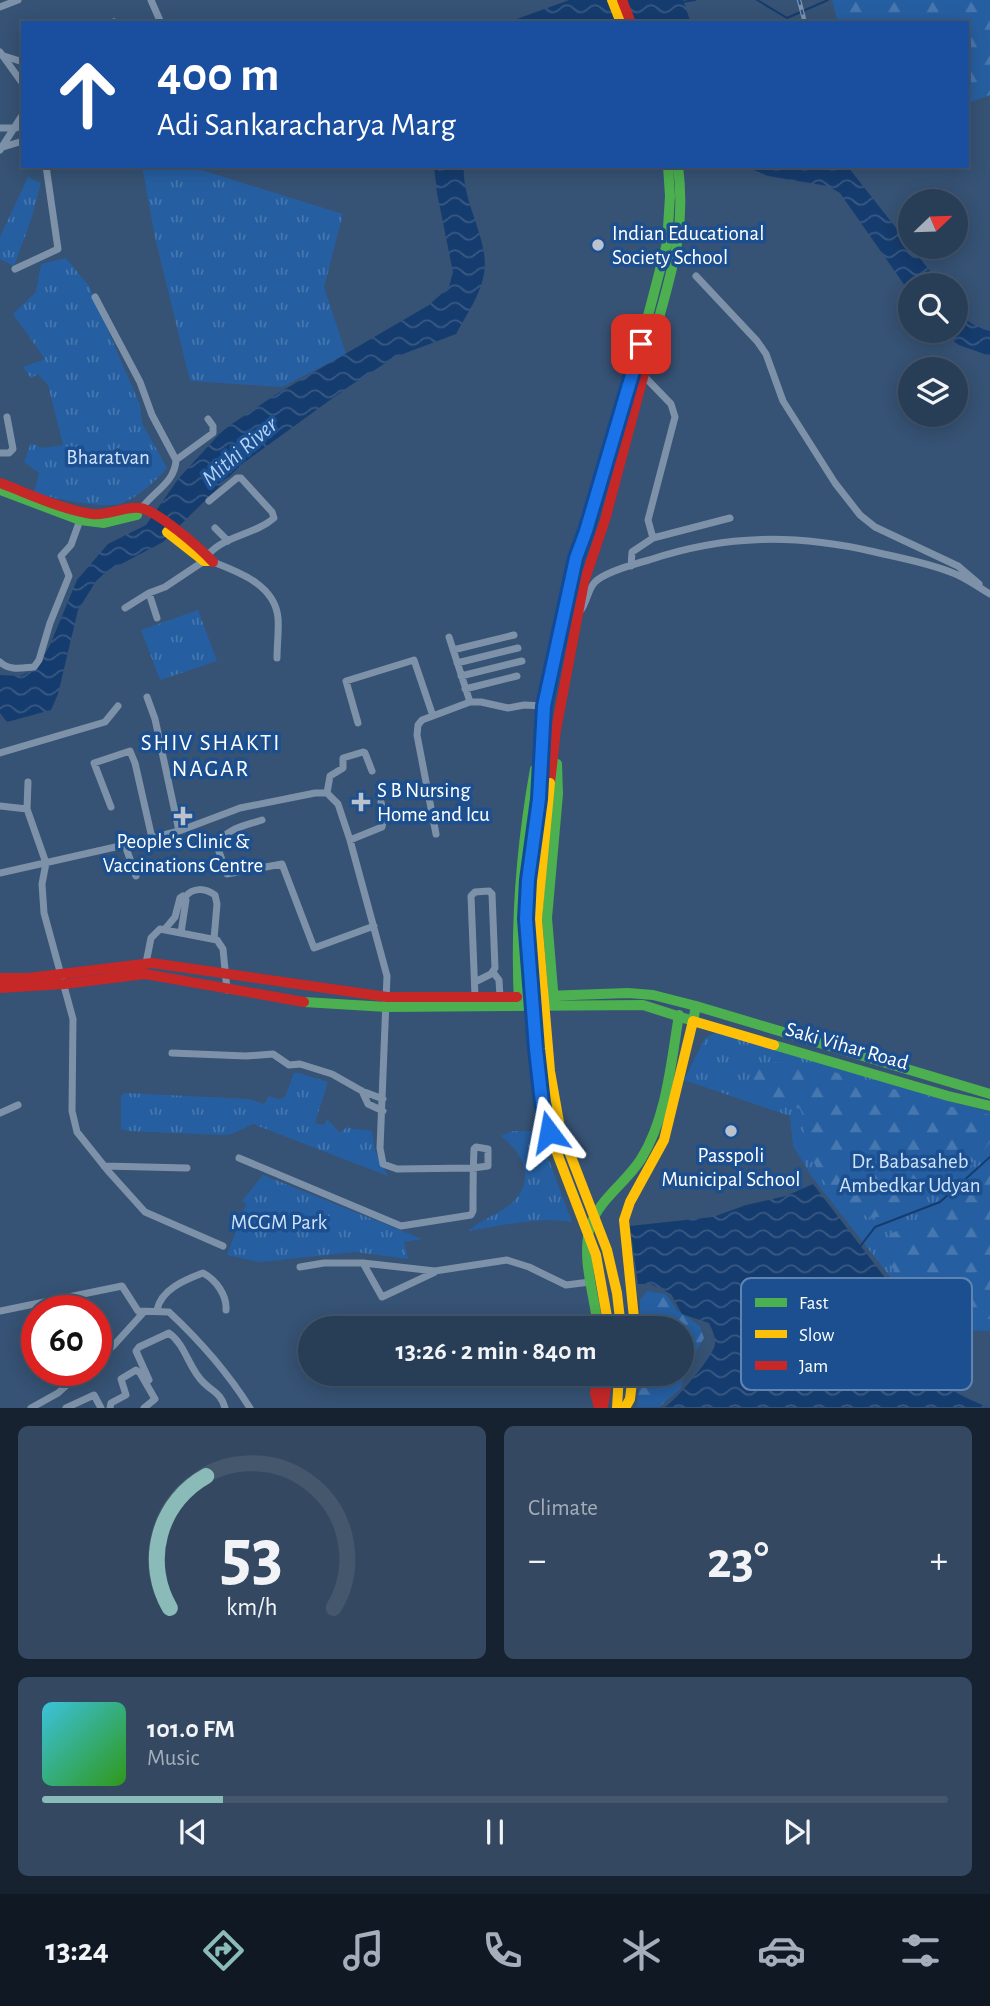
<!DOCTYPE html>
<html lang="en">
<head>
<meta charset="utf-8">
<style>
	body { margin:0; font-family:"Alegreya Sans",sans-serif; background:#344961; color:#f1f3f6; height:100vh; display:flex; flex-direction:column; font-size:26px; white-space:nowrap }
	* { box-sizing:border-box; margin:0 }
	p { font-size:23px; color:#a5aeba }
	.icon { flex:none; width:38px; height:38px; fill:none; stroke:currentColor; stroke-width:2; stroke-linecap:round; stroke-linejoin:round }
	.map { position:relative; height:1408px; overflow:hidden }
	.drawer { display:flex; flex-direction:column; gap:18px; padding:18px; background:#162230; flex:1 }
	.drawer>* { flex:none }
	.hud { position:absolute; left:21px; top:21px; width:948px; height:147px; border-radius:0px; box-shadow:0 4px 18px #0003,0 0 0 2px #44576d; background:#1a4fa0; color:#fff; overflow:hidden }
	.needle { width:46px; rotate:67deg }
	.fabs { position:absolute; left:898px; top:189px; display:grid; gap:14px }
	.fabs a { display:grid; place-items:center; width:70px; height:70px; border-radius:50%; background:#283e57; box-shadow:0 4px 18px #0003,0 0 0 2px #44576d; font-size:35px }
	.speed { position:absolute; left:21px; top:1295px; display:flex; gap:14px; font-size:35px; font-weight:700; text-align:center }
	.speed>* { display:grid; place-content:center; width:91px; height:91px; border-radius:50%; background:#283e57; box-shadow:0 4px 18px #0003,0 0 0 2px #44576d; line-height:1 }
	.speed .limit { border:10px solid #d22; background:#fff; color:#111 }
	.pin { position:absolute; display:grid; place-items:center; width:60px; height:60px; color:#fff; margin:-30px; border-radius:14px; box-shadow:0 4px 10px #0006 }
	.me { position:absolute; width:77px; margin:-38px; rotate:347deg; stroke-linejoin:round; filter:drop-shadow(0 0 5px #0008) }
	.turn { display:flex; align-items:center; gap:24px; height:147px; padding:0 21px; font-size:32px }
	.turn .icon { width:91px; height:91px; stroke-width:2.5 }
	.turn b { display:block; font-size:49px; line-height:60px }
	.big { font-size:52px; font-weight:600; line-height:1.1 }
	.drawer .widget { flex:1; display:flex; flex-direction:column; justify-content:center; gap:10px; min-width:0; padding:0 24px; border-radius:10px; background:#344961 }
	.drawer .dial { align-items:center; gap:0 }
	.dial svg { height:182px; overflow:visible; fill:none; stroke:#44576d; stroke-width:7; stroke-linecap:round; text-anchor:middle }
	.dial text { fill:#f1f3f6; stroke:none }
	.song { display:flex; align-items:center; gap:21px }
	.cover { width:84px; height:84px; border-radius:10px; background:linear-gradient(135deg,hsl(190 70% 55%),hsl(110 70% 35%)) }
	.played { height:7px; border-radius:4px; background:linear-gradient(90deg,#8bbbb9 20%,#44576d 20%) }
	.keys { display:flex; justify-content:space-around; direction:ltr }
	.heat { display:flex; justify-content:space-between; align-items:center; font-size:38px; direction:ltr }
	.drawer .tiles { flex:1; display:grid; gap:18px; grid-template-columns:1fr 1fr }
	.widget:last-child { grid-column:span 2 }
	.trip { position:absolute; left:298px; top:1316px; width:396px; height:70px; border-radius:35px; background:#283e57; box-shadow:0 4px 18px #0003,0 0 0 2px #44576d; font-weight:600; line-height:70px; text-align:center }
	.menu { display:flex; height:112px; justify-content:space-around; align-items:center; background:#101923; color:#a5aeba }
	.menu .icon { width:49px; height:49px }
	.menu .current { color:#8bbbb9 }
	.menu b { font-size:32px; color:#f1f3f6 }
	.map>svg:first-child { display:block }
	.grass { fill:url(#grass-tufts) }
	.forest { fill:url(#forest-firs) }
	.water { fill:url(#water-waves) }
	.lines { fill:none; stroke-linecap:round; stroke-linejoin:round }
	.stream { stroke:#153c6e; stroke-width:2 }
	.street { stroke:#7d92a8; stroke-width:7 }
	.fast { stroke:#4caf50; stroke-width:10 }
	.slow { stroke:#ffc107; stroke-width:10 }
	.jam { stroke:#c62828; stroke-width:10 }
	.rail-casing { stroke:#7e92a7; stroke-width:4.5 }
	.rail { stroke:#1b4f8f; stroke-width:2; stroke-dasharray:5; stroke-linecap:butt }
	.slow-bridge { stroke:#ffc107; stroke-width:10 }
	.route-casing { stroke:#114b97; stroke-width:18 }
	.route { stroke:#1a73e8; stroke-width:12 }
	.poi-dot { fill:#b9c2ce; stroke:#1b4f8f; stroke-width:2.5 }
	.labels { text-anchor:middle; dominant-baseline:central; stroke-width:7; stroke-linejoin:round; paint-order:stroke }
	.poi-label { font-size:21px; fill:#fff; stroke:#1b4f8f; text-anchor:start }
	.park-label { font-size:21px; fill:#cfe3fa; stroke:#1b4f8f }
	.street-label { font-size:21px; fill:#fff; stroke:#1b4f8f }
	.water-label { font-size:23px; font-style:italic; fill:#b5d3f5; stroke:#1b4f8f }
	.neighbourhood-label { font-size:23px; letter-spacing:2px; fill:#fff; stroke:#1b4f8f }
	.key { fill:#1b4f8f; stroke:#5f84b1; stroke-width:2 }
	.key-label { font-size:19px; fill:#fff }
</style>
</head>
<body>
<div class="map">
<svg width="990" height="1408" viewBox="0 0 990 1408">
	<defs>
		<pattern id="grass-tufts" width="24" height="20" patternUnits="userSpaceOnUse" patternTransform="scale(1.75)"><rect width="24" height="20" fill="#265fa1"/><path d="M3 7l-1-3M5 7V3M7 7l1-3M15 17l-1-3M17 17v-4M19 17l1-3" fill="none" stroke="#4777af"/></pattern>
		<pattern id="forest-firs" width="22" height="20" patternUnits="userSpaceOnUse" patternTransform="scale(1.75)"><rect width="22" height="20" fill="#265fa1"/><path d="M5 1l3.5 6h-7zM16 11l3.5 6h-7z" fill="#4777af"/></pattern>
		<pattern id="water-waves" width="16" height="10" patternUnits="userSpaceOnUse" patternTransform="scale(1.75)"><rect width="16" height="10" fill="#153c6e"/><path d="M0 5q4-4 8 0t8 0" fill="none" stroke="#385984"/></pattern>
	</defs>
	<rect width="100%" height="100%" fill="#365274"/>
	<!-- grass -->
	<path class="grass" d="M142,166H188L343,214L324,287L346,354L282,387L190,381L155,237Z
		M28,177L41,183L31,220L14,266L0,259V237Z
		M66,258L89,286L140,405L142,423L167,468C155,482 140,495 123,503C106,510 53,498 34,493L39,473L24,462L31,443L42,448L63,445L48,385L38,374L31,378L23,367L45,359L13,314L36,292L41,264Z
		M198,610L217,661L160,680L141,630Z
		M726,1028L750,1033L930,1096L990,1112V1331L931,1329L812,1177L793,1146L790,1116L684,1080L705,1038Z
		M294,1073H299L328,1082L315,1123L324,1125L327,1119L340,1133L347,1127C356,1131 365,1128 372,1132L375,1151L388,1176L253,1124L232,1134L222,1135L128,1131L121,1129V1096L125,1093L249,1099L264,1104L269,1096L278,1099L285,1097Z
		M513,1131H538L572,1222C538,1216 502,1226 468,1231C481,1220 503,1212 514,1201C536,1178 522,1152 501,1136Z
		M263,1175L422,1239L404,1242L408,1259L355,1252L260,1262L227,1255L246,1204L242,1201Z"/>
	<!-- forest -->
	<path class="forest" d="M832,0H990V95L968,103V23H838Z
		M774,1062L823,1066L834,1072L897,1090L928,1097L939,1104L990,1115V1142L979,1157L931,1192L883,1216L871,1218L848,1208L823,1180L805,1145V1121L800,1109L788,1104H764L753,1087V1074L762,1066Z
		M990,1169V1319C977,1318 952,1320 940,1316C928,1311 888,1268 886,1255C884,1247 887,1241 890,1234L957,1205Z
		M647,1291L666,1294L677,1310L700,1326L704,1338L691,1359L680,1389L659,1407H637L640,1374H681V1328H640V1300Z"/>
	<!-- water -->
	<path class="water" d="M569,0H683L691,23L597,20L590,23H506Z
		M434,166H464C461,201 490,240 484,274C480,296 466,315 456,334L395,357L348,387L242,464L163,542L106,572L96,581L78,610L58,694L51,710L7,722L0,713V675L20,676L37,668L50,645L77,580L108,544L146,525L179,478L223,430L275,395L429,305L449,287L453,272L437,193Z
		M744,166L848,167L941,285H910V293L840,193L828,186L768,176Z
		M956,308C963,320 977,328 990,331V356L959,345L939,331H956Z
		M813,1184L916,1318C913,1322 908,1327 907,1332C894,1366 964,1398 988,1407H665C677,1399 711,1359 715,1345C716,1337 712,1330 709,1323L682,1314L671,1294L651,1284H638L630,1226L713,1217L746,1205L786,1196Z"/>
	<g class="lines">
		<!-- stream -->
		<path class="stream" d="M757,0L787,18L828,0
			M682,2L695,0
			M859,1248L875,1227L940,1202L990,1157"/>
		<!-- street -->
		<path class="street" d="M151,0L161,23
			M0,7L18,0
			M114,22L115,23
			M0,52L23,84
			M4,56L23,62
			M0,128H16
			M3,147L23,141
			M0,150L23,114
			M15,269L58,249L46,166
			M696,276L757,341L766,354L783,401L835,483L860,515L875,527L958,566L979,584
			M95,297L140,382L152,415L176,460C175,484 150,493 139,512
			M643,375L671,404L675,417L648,520L653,538L730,518
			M0,453H9L13,449L7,417
			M176,460L213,433V426L208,419
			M215,528L228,541
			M213,562C239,572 275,585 278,618C279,631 277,645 277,658
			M631,566L632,552L653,538
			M149,593L157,618
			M125,608L149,593L165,587L204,561C217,536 254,536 274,518L272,512L241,478H237L209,501
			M581,610C587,602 588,589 595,582C605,572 634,564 649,560C727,534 796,534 875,552C901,558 929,563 953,573C966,578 978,587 990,594
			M449,637L470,702
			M453,650L514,635
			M0,662C10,671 21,668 34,667L39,660L50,623L69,576L61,556L71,545L80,520
			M457,663L518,648
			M461,676L522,661
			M465,689L517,676
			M147,697L155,719L179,831
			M358,723L346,681L414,660L433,716
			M0,753L105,722L118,706
			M327,793L330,776L343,768V758L363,752L365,753L372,771
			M0,806L27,809L46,863L42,884L44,913L73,1019L72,1111L77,1132L109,1172L145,1212L223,1246
			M111,807L94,763L130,751L135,763L152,838
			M27,809L28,782
			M262,820C244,826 226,828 217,846L227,874L282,864L314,948L374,926
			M436,834L417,735L418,725L422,720L470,702H481L508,708L524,705L544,706
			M350,840L382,827L384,816L381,802
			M125,845L136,876
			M0,873L133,843L179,831L240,808L315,793H327
			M185,897C193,887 205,888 215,895L217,904L214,939
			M165,929L175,917L180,898L183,896L186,900L181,933
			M146,963L151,938L160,929L217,940L223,949L227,990
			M493,972L499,980L500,997
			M475,982L491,974L495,968L492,894L489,891L475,892L471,896L475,996
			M172,1053L246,1056L273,1054L289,1065L300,1064L332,1074L362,1091L383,1099
			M362,1091L368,1104L383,1111
			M0,1113L18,1105
			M239,1158L401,1226L471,1215L473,1211C473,1191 473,1170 474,1149L476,1147L488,1149V1166L473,1168L397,1169L383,1164L380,1148L387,976L350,840L338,804L327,793
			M104,1166L187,1168
			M363,1263L382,1297L435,1272
			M300,1267L324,1263H363L435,1271L507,1260L529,1267L566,1285L590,1282
			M157,1310C161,1289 185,1280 203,1273C216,1280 227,1295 226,1310
			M0,1311L122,1286L138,1311L169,1312C199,1340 228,1373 250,1408
			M547,1328L552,1320H579L598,1327
			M96,1360L114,1345L143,1313
			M149,1380L136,1351L139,1347L169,1333C186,1345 189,1370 204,1383C213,1392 221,1393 225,1408
			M31,1408L58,1393L84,1370
			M66,1408L94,1395L101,1408
			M110,1408L111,1403L126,1395L121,1379L136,1370L140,1373L155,1399L144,1408"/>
		<!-- fast -->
		<path class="fast" d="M657,325C673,267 686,227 678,166
			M643,335L667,243L670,196L668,166
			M0,490L80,520L104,523L137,515
			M304,1002L387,1007L643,1005L693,1021L696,1006L653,995L628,993L517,997
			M554,1002L547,918L558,794L557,764
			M519,1004C515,925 521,847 535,769
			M696,1006L990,1094
			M774,1045L948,1096L990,1106
			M598,1328C595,1296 581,1260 590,1227C598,1200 626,1183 641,1159C667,1117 671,1062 679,1015"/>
		<!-- slow -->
		<path class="slow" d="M612,0L621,23
			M167,532L204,561H209
			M540,782L544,706L568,588L643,335
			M635,1328L624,1220L630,1202L664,1140L693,1021L774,1045
			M617,1408L619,1374
			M625,1408L630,1399L633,1374"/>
		<!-- jam -->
		<path class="jam" d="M622,0L631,23
			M0,483C30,494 60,509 92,514C109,516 124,506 140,508C158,511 200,548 213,562
			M550,783L556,730L584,582L605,520L657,325
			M0,978H28L152,963L387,997H517
			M0,988L64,984L145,974L304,1002
			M597,1374L595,1393L599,1408
			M603,1408L608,1374"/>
		<!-- rail casing -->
		<g class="rail-casing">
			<path id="rail" d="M799,0L805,23"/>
		</g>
		<!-- rail -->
		<use href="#rail" class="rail"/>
		<!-- slow-bridge -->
		<path class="slow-bridge" d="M540,782L530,861L526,919L538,1072L549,1132L596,1255L609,1328
			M550,783L537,919L550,1071L560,1128L607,1250L617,1293L621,1328"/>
	</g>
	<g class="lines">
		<!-- route casing -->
		<g class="route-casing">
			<path id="route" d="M549,1132L542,1103L536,1049L526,919L528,880L539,799L544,706L576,558L586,531L641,344"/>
		</g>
		<!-- route -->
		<use href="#route" class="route"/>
	</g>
	<!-- markers -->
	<g class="poi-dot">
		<circle cx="598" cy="245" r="7"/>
		<path d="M357.5 791.5h7v7h7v7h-7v7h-7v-7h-7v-7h7z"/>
		<path d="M179.5 805.5h7v7h7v7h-7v7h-7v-7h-7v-7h7z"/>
		<circle cx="731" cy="1131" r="7"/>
	</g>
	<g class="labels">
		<!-- poi labels -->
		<g class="poi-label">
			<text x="612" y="233">Indian Educational<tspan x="612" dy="24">Society School</tspan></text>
			<text x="377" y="790">S B Nursing<tspan x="377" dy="24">Home and Icu</tspan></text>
			<text x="183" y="841" text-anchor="middle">People's Clinic &amp;<tspan x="183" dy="24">Vaccinations Centre</tspan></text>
			<text x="731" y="1155" text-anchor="middle">Passpoli<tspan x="731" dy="24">Municipal School</tspan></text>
		</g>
		<!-- park labels -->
		<g class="park-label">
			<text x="108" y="457">Bharatvan</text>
			<text x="910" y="1161">Dr. Babasaheb<tspan x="910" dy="24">Ambedkar Udyan</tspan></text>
			<text x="279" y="1222">MCGM Park</text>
		</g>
		<!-- street labels -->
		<g class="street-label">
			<text transform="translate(847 1046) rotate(16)">Saki Vihar Road</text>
		</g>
		<!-- water labels -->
		<g class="water-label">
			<text transform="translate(240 452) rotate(-41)">Mithi River</text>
		</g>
		<!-- neighbourhood labels -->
		<g class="neighbourhood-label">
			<text x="211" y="743">SHIV SHAKTI<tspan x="211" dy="26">NAGAR</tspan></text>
		</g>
	</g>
	<!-- legend -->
	<rect x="741" y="1278" width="231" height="112" rx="10" class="key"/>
	<rect x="755" y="1298" width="32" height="9" fill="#4caf50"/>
	<rect x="755" y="1330" width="32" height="8" fill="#ffc107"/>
	<rect x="755" y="1361" width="32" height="9" fill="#c62828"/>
	<g class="key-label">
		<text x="799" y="1309">Fast</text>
		<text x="799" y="1341">Slow</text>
		<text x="799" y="1372">Jam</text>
	</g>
</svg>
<div class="fabs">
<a><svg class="needle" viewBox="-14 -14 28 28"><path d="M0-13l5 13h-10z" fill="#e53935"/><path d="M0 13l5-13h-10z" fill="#a5aeba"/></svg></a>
<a><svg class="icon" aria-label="search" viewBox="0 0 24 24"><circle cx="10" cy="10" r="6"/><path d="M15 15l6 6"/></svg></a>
<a><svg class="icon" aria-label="layers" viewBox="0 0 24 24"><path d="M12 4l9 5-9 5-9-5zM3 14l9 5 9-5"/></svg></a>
</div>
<div class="speed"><div class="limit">60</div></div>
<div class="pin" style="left:641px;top:344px;background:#d93025"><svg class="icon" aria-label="arrive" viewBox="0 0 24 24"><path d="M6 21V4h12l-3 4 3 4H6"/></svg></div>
<svg class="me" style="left:549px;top:1132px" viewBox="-20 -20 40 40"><path d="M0-17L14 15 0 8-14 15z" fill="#1a73e8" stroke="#fff" stroke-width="4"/></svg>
<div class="trip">13:26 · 2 min · 840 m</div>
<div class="hud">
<div class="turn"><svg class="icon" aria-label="ahead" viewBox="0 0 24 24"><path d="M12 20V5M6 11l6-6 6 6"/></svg><div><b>400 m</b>Adi Sankaracharya Marg</div></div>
</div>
</div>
<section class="drawer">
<div class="tiles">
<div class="widget dial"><svg viewBox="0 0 100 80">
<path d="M14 69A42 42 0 1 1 86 69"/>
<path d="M14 69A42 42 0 0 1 30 11" stroke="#8bbbb9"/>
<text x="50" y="56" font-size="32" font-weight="700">53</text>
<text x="50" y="72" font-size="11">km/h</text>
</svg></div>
<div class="widget"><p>Climate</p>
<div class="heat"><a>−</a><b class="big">23°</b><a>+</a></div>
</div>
<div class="widget">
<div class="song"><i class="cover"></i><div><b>101.0 FM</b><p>Music</p></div></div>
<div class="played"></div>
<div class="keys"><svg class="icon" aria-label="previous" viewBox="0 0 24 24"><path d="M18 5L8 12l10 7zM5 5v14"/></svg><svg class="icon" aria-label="pause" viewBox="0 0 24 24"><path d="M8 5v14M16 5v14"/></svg><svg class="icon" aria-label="next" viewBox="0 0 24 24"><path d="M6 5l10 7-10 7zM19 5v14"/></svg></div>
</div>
</div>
</section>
<nav class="menu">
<b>13:24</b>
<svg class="icon current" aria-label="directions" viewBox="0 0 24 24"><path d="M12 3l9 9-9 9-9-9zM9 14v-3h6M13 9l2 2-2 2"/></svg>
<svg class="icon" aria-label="music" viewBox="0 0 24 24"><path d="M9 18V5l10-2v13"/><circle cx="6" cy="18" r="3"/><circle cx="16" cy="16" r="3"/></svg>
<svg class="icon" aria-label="phone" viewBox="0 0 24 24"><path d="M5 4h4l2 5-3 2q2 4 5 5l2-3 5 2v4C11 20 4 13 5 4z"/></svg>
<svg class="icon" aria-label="climate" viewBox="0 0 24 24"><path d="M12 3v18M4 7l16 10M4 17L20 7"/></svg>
<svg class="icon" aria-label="car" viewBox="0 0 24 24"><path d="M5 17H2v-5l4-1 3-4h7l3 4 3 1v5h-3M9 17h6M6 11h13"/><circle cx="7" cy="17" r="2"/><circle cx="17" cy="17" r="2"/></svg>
<svg class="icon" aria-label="filters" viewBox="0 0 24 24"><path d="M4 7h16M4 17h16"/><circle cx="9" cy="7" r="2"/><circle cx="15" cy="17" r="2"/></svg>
</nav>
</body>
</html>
